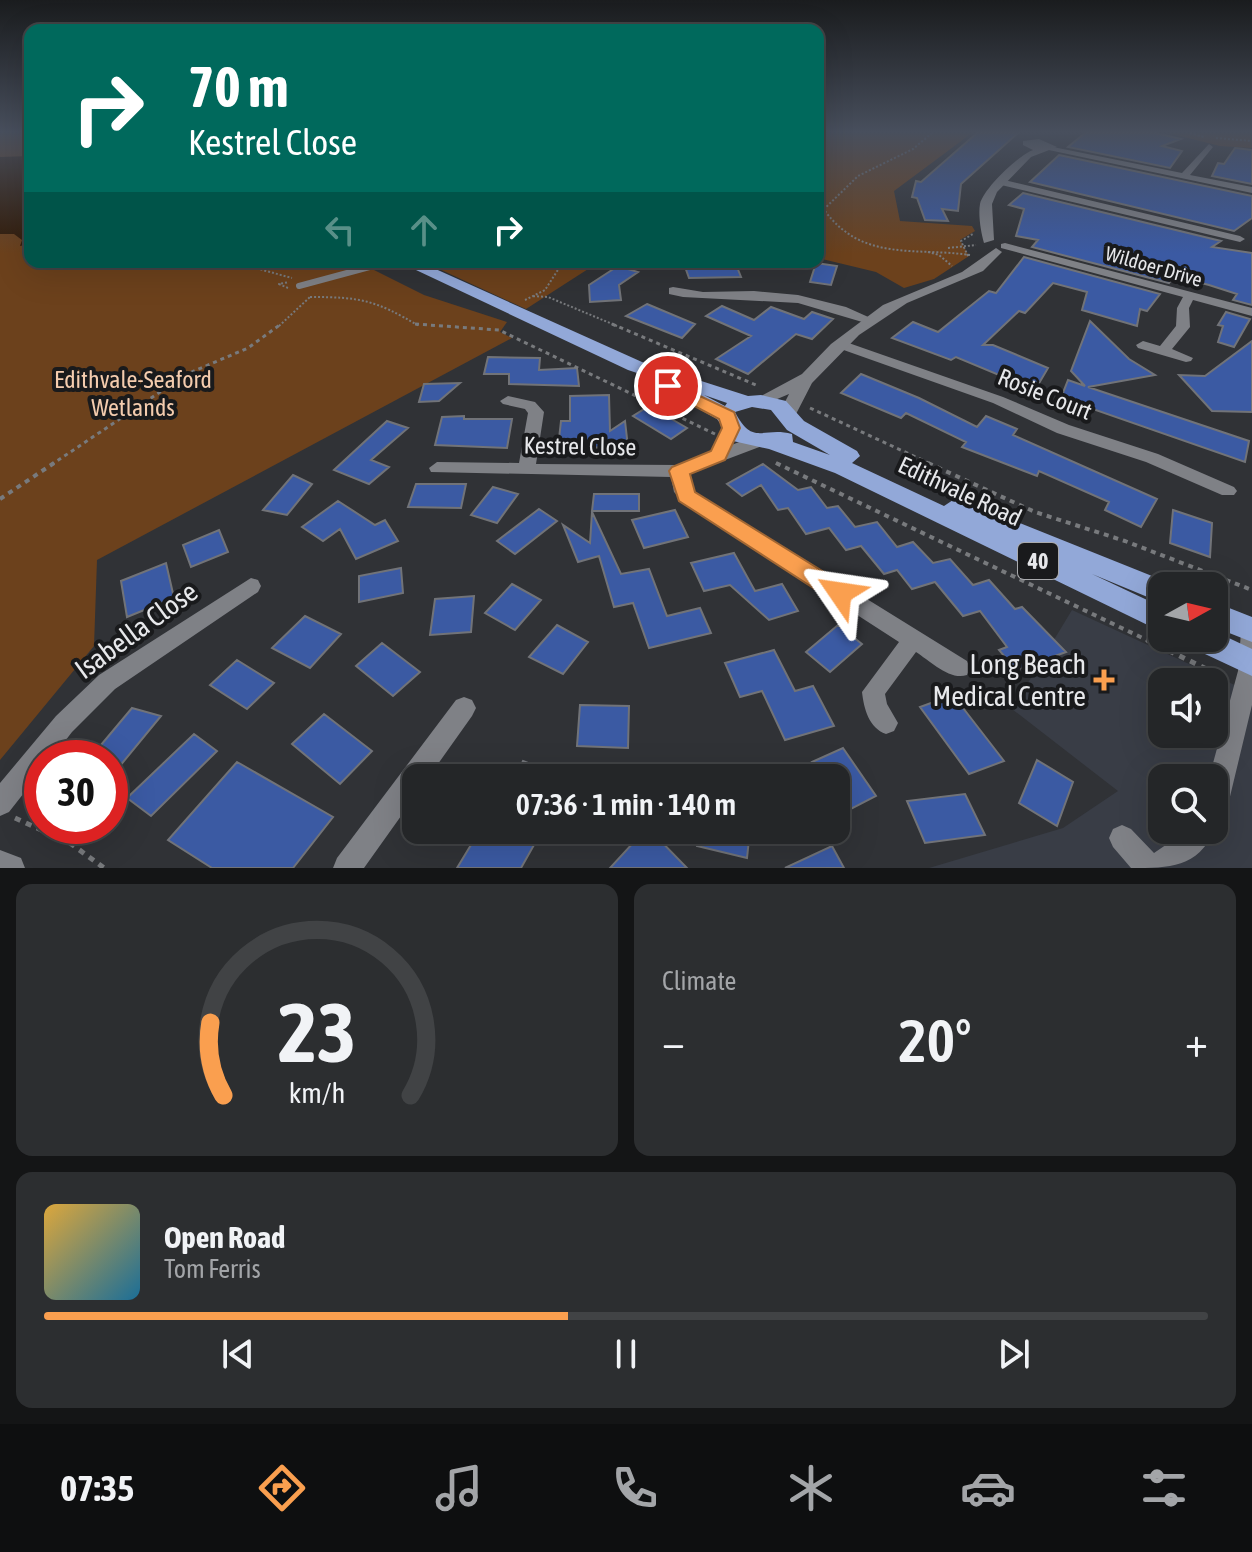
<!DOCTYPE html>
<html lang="en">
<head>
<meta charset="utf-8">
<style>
	body { margin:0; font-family:"Asap Condensed",sans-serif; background:#2c2e30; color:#f1f3f6; height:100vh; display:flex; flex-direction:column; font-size:30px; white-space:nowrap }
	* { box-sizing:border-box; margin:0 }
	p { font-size:26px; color:#a3a5a8 }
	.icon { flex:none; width:44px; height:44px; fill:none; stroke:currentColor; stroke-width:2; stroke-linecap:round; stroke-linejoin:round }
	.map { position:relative; height:868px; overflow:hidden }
	.drawer { display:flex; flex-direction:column; gap:16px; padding:16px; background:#141516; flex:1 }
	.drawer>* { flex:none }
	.guide { position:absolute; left:24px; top:24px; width:800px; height:244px; border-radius:16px; box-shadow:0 8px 32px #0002,0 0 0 2px #414345; background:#00695c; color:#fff; overflow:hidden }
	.needle { width:52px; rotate:82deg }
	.controls { position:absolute; left:1148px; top:572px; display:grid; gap:16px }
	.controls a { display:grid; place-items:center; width:80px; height:80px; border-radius:16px; background:#242628; box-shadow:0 8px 32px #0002,0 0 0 2px #414345; font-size:40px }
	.speed { position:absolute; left:24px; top:740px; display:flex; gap:16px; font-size:40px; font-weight:700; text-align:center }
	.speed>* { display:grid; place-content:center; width:104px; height:104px; border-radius:50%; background:#242628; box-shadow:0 8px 32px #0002,0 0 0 2px #414345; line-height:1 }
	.speed .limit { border:12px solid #d22; background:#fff; color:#111 }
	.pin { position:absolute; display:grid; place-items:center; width:68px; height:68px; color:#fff; margin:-34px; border:4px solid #fff; border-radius:50%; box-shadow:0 2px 8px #0007 }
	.me { position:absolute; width:88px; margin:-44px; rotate:302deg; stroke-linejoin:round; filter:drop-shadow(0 0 6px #0008) }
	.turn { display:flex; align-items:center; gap:28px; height:168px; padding:0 32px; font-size:36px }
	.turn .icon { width:104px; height:104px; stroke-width:2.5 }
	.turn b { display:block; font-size:56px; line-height:68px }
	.lanes { display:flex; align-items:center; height:76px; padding:0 32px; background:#0003; justify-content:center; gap:40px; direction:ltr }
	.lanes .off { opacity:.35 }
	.big { font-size:60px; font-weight:600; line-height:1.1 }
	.drawer .tile { flex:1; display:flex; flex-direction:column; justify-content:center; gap:12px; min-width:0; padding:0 28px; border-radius:16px; background:#2c2e30 }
	.drawer .dial { align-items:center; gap:0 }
	.dial svg { height:208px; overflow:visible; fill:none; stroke:#414345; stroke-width:7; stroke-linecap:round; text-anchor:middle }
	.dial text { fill:#f1f3f6; stroke:none }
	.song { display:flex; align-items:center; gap:24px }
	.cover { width:96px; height:96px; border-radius:12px; background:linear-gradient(135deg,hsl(40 70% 55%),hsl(200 70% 35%)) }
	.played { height:8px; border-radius:4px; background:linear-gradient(90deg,#fa9f4f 45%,#414345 45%) }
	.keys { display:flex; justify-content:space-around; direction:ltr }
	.heat { display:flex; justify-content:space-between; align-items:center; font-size:44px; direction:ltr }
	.drawer .tiles { flex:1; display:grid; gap:16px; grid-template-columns:1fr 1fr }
	.tile:last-child { grid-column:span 2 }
	.trip { position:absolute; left:402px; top:764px; width:448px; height:80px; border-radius:16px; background:#242628; box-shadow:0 8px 32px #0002,0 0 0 2px #414345; font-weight:600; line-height:80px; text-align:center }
	.dock { display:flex; height:128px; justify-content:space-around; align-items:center; background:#0e0f10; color:#a3a5a8 }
	.dock .icon { width:56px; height:56px }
	.dock .on { color:#fa9f4f }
	.dock b { font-size:36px; color:#f1f3f6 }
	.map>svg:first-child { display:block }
	.built { fill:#393d46; fill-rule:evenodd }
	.green { fill:#6c411c }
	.water { fill:#321a06 }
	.building { fill:#3b5aa3; stroke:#717378; stroke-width:2 }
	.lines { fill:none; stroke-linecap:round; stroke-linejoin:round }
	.path-far3 { stroke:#787a7d; stroke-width:2; stroke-dasharray:2 2; stroke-linecap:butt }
	.path-far2 { stroke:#787a7d; stroke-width:3; stroke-dasharray:4 4; stroke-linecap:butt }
	.path-far1 { stroke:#787a7d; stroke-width:4; stroke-dasharray:5 5; stroke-linecap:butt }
	.path { stroke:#787a7d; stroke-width:5; stroke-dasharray:6 6; stroke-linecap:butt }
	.service { stroke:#7f8186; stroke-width:6 }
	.minor { fill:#7f8186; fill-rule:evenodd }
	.tertiary { fill:#7f8186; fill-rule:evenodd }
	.trunk { fill:#92a8d8; fill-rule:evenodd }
	.route { fill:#fa9f4f; stroke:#a26733; stroke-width:2 }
	.poi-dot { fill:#fa9f4f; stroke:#191a1c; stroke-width:3 }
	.labels { text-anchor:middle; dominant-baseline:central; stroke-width:8; stroke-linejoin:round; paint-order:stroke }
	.far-street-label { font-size:20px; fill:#e7e8eb; stroke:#191a1c }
	.shield { fill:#191a1c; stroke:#a9aaad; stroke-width:2 }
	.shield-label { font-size:22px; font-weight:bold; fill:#e7e8eb }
	.park-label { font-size:24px; fill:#f4ccae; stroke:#191a1c }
	.street-label { font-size:24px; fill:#e7e8eb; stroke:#191a1c }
	.near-street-label { font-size:28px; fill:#e7e8eb; stroke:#191a1c }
	.near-poi-label { font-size:28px; fill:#e7e8eb; stroke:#191a1c; text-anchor:end }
</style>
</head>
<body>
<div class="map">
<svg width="1252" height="868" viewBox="0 0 1252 868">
	<rect width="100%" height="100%" fill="#303236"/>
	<!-- built -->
	<path class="built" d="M1072,610L1252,693V868H929L1063,828L1118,791L1012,709ZM1162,682H1214V734H1162ZM1162,778H1214V830H1162Z"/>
	<!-- green -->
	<path class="green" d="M0,133H30V262H358L424,295L507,322L500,332L512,338L97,560L94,646L0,760Z
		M818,133H972L894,191L900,221L972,226L975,231L960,240L969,256L934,279L904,288L876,272L818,258Z
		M1168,133H1252V148L1220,146Z
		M424,262H599L526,309Z"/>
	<!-- water -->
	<path class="water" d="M30,156V244L20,246L22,240L14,234H0V157Z"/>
	<!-- building -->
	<path class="building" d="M977,133H1018L961,184L958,211L942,209L948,221L925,220L917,198L912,197L916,181L921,182Z
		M1085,133H1156L1181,139L1162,146L1182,151L1170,168L1068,147Z
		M1235,148L1252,150V184L1212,176L1218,163L1224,164Z
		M1059,155L1252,196V218L1234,231L1030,182Z
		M1023,193L1221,241L1212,247L1252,253V305L1233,300L1237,294L1209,285L1174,276L1169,283L1032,247L1038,240L1016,236L1024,209L1009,205Z
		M1024,257L1160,294L1147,311L1140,309L1137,326L1082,310L1087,292L1053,283L1025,313L1019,311L983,345H993L1048,368L1035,390L956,357L951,360L892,338L913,322L938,332L989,291L996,293Z
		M717,262H735L741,277L689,278L684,264Z
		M816,263L837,266L831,285L810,282Z
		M618,266L638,272L619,285L621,300L590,302L589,285Z
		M647,304L695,324L682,338L626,316Z
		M722,306L754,320L771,307L804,319L812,312L833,319L812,339L796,334L748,374L716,359L751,336L706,316Z
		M1226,312L1250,319L1234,347L1218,342L1223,326L1218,325Z
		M1090,321L1129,359L1155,375L1088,387L1249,441L1245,462L1061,398L1068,380L1085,386L1071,371Z
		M1252,341V412L1212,411L1179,375L1205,376Z
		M488,357L540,358L539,370L577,368L579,386L509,384V374H484Z
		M861,374L919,398L977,427L986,416L1017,429L1013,435L1157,499L1141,527L1105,510L1109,502L1039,471L1037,476L962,447L966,442L906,413L901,418L841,393Z
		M460,383L439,401L419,402L424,384Z
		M609,395L610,431L625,421L628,447L558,448L561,421H570V396Z
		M649,406L687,428L671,439L633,416Z
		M464,416V419H512L507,448L435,445L442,417Z
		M387,421L408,428L371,460L389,467L369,484L334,470Z
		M763,464L798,490L811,487L827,508L838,506L855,527L877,522L897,547L913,542L933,563L950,559L973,585L989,580L1015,609L1022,607L1066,652L1016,670L999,650L1007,647L980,611L963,616L935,582L912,589L897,570L884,574L861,546L846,550L829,528L806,534L788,508L778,510L761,485L742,496L727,484Z
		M293,475L312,484L287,515L263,510Z
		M416,484H466L461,508L408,507Z
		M493,487L518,494L497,523L471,515Z
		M594,494H639V511H592Z
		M338,501L375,525L385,520L398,541L356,559L340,529L323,541L302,527Z
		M539,509L557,521L515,554L497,541Z
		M675,510L688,537L644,548L632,520Z
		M1173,510L1212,523L1210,557L1170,543Z
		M592,512L621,574L649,569L667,616L700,608L711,633L649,648L633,603L614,607L599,556L578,562L563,525L590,543Z
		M219,530L228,552L191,567L183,545Z
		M734,553L755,591L782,584L798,611L769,620L730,585L704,591L691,563Z
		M166,563L174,598L127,617L121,581Z
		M401,568L403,593L359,602V576Z
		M512,584L541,600L515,630L485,613Z
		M474,596L471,632L430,635L435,599Z
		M305,616L341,634L310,668L272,648Z
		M557,625L588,642L563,674L529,657Z
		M838,625L862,644L830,672L806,652Z
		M382,643L420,672L393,696L356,666Z
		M774,650L795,691L813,686L834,726L785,740L762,691L740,697L725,663Z
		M237,660L274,683L247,709L210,685Z
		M953,695L1004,761L969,774L920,707Z
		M580,705L629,706L628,748L577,746Z
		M132,708L161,716L110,778V758H90Z
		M324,714L372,751L340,784L292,744Z
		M194,734L217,751L151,816L127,798Z
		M843,748L876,796L845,812L836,798V778H823L812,762Z
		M1037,760L1073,782L1057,826L1019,803Z
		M523,761L564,777L563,778H515Z
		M237,762L333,817L293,868H212L168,840Z
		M965,794L985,835L925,843L907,801Z
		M480,830H506L534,845L521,868H457Z
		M645,830H650L687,868H610Z
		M699,830H750L747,858L697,846Z
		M832,846L844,868H785Z"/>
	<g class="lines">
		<!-- path-far3 -->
		<path class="path-far3" d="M1190,133L1204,137
			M1216,138L1252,141
			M825,211C863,262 914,247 970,255
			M818,215L858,176L913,149L932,133
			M948,248L976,245
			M928,252L939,255L952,266
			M968,256L961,241L973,234
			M217,269L248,266L292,278
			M288,288L279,284L289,282
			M533,296L548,297L617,326
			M310,297C361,297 375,300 419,326
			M525,300L545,290L563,262
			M279,326L310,297"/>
		<!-- path-far2 -->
		<path class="path-far2" d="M415,324L499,330L715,434
			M612,324L756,385
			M810,408L933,465
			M776,463L780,465
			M51,465L187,374L248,348L281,324"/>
		<!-- path-far1 -->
		<path class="path-far1" d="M776,463L1151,642
			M928,463L1035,512L1125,541L1252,590
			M0,499L54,463"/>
		<!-- path -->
		<path class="path" d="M1147,640L1227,679
			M15,818L70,843L104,868"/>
		<!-- service -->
		<path class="service" d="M299,286L388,262"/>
		<!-- minor -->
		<path class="minor" d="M1209,144L1213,147L1190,175L1252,187V193L1044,149L1048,146L1182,173Z
			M1000,179L1240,236L1245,239L1240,242L997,184L995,182Z
			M1005,243L1252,308V316L1193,300L1189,308L1190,327L1172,349L1193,358L1191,361L1186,362L1138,348L1136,345L1143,341L1160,346L1176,326L1177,308L1183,297L1001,248V244Z
			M673,287L703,292L754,291L798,295L846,307L875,320L869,324L798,303L683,297L669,294V288Z
			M843,341L1003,397L1069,425L1158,454L1234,487L1237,491L1234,495H1222L1146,462L1057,433L993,403L838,348V342Z
			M508,396L535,402L544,412L536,464L678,465L750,438H762L764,442L762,446L688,474L691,490L967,661L970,668L967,675C950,681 930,661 916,652L885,694L887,704L898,723L894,731L886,734C869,728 864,709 862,692L899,642L687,505L674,492L671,477L431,472L429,468L437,462L519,463L528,413L525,409L503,404L500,401Z
			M251,578L258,580L261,586L258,592L115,689L72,732L52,758H42V770L9,812L0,816V783L56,716L99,675Z
			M1252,623V705L1227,809L1223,818L1214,822V778H1209L1238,671L1241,632L1244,626Z
			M464,697L472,700L476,708L472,716L428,778H416V795L364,868H333L337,858L456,700Z
			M1122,825L1131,829L1154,853L1176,838L1184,830H1214V827L1215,830C1197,868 1170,868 1131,868L1113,847L1109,838L1113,829Z
			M0,850L21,858L25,868H0Z"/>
		<!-- tertiary -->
		<path class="tertiary" d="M1039,139L1057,147L1031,157L997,192L992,204L994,240L984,243C981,233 978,215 980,204C984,188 1019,155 1033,150L1023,145V141Z
			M996,248L1002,252L983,271L907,303L859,335L812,383L795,416L789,417L780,412L789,394L761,406L752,401L802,374L831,344L883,305L962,272Z"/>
		<!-- trunk -->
		<path class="trunk" d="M399,262H420L642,362L748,396L761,395L786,401L804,421L857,451L860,456L852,463L944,506L956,498L965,501L1172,584L1162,586V603L1092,574L1162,607V632L835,473L769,449L733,441L717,419L685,401L682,397L691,391L628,370ZM704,395L727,403L725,406ZM752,407L771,410L787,430L830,455L793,442L792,434C763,426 753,447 735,412Z
			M1214,602L1252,617V642L1214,627Z
			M1214,631L1252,649V676L1190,647L1185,638H1214Z"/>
	</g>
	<!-- sky -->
	<linearGradient id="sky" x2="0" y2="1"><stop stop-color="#1a1c1e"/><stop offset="0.52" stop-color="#484f5d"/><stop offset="1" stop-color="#484f5d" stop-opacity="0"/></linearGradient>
	<rect width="1252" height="254" fill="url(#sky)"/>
	<!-- route -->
	<path class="route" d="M668,381L734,412L740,428L725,460L690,474L695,492L848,587L851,593L848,600H832L679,501L669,471L672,467L711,451L722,428L719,419L662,389L660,386Z"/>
	<!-- markers -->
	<path class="poi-dot" d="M1100 668h8v8h8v8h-8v8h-8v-8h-8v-8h8z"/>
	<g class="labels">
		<!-- far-street labels -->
		<g class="far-street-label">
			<text transform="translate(1154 266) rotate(16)">Wildoer Drive</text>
		</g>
		<!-- shield labels -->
		<rect class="shield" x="1018" y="543" width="40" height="36" rx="6"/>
		<g class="shield-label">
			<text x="1038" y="561">40</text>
		</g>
		<!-- park labels -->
		<g class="park-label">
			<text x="133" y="379">Edithvale-Seaford<tspan x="133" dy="28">Wetlands</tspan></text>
		</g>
		<!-- street labels -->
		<g class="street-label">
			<text transform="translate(1045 394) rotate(22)">Rosie Court</text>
			<text transform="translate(580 446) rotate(1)">Kestrel Close</text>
			<text transform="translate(960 491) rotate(25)">Edithvale Road</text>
		</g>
		<!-- near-street labels -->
		<g class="near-street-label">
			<text transform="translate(136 630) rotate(-36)">Isabella Close</text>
		</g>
		<!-- near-poi labels -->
		<g class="near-poi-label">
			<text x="1086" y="664">Long Beach<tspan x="1086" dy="32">Medical Centre</tspan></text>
		</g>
	</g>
</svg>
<div class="controls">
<a><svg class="needle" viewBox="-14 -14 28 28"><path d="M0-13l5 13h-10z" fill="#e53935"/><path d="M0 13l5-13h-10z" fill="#a3a5a8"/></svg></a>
<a><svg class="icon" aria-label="sound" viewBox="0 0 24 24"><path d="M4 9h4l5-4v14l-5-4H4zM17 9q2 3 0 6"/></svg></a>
<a><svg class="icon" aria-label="search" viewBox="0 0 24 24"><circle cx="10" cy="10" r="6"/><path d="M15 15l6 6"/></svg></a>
</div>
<div class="speed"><div class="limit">30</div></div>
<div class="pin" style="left:668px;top:386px;background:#d93025"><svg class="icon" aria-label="arrive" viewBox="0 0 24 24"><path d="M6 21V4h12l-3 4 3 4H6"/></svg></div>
<svg class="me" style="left:840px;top:593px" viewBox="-20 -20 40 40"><path d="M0-17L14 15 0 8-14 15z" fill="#fa9f4f" stroke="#fff" stroke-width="4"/></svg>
<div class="trip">07:36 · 1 min · 140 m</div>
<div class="guide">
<div class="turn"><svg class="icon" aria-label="right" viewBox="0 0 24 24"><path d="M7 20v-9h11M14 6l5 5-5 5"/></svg><div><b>70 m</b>Kestrel Close</div></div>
<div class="lanes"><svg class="icon off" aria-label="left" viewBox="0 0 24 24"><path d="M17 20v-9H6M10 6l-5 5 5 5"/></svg><svg class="icon off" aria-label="ahead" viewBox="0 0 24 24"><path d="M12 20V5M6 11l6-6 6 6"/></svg><svg class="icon" aria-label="right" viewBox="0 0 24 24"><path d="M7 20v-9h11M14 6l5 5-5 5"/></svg></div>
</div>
</div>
<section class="drawer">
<div class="tiles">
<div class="tile dial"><svg viewBox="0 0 100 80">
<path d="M14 69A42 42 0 1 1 86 69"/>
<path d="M14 69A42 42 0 0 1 9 41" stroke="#fa9f4f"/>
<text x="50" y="56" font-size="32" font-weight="700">23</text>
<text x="50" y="72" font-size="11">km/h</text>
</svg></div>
<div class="tile"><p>Climate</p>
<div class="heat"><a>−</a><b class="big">20°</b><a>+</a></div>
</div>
<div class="tile">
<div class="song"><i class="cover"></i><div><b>Open Road</b><p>Tom Ferris</p></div></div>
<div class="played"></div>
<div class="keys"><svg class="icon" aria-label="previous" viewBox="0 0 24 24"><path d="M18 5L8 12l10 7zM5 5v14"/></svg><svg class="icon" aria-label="pause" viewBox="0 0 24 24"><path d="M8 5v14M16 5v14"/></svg><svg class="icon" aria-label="next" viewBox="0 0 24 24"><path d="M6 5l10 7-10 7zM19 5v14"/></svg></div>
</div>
</div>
</section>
<nav class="dock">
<b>07:35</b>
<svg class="icon on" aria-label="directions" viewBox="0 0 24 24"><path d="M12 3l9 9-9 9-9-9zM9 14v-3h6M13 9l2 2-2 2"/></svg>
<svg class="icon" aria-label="music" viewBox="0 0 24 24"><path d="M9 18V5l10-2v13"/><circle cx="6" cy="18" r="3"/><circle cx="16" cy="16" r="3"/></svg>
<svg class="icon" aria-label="phone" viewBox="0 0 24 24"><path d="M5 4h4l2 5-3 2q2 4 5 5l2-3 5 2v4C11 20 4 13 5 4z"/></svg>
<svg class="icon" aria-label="climate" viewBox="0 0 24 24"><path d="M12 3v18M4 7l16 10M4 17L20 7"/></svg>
<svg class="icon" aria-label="car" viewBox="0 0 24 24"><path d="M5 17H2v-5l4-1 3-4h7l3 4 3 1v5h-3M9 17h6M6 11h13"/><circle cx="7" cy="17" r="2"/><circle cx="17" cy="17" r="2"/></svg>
<svg class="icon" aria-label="filters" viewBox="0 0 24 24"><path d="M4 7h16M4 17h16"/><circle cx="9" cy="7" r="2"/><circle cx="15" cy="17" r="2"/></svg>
</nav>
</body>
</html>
